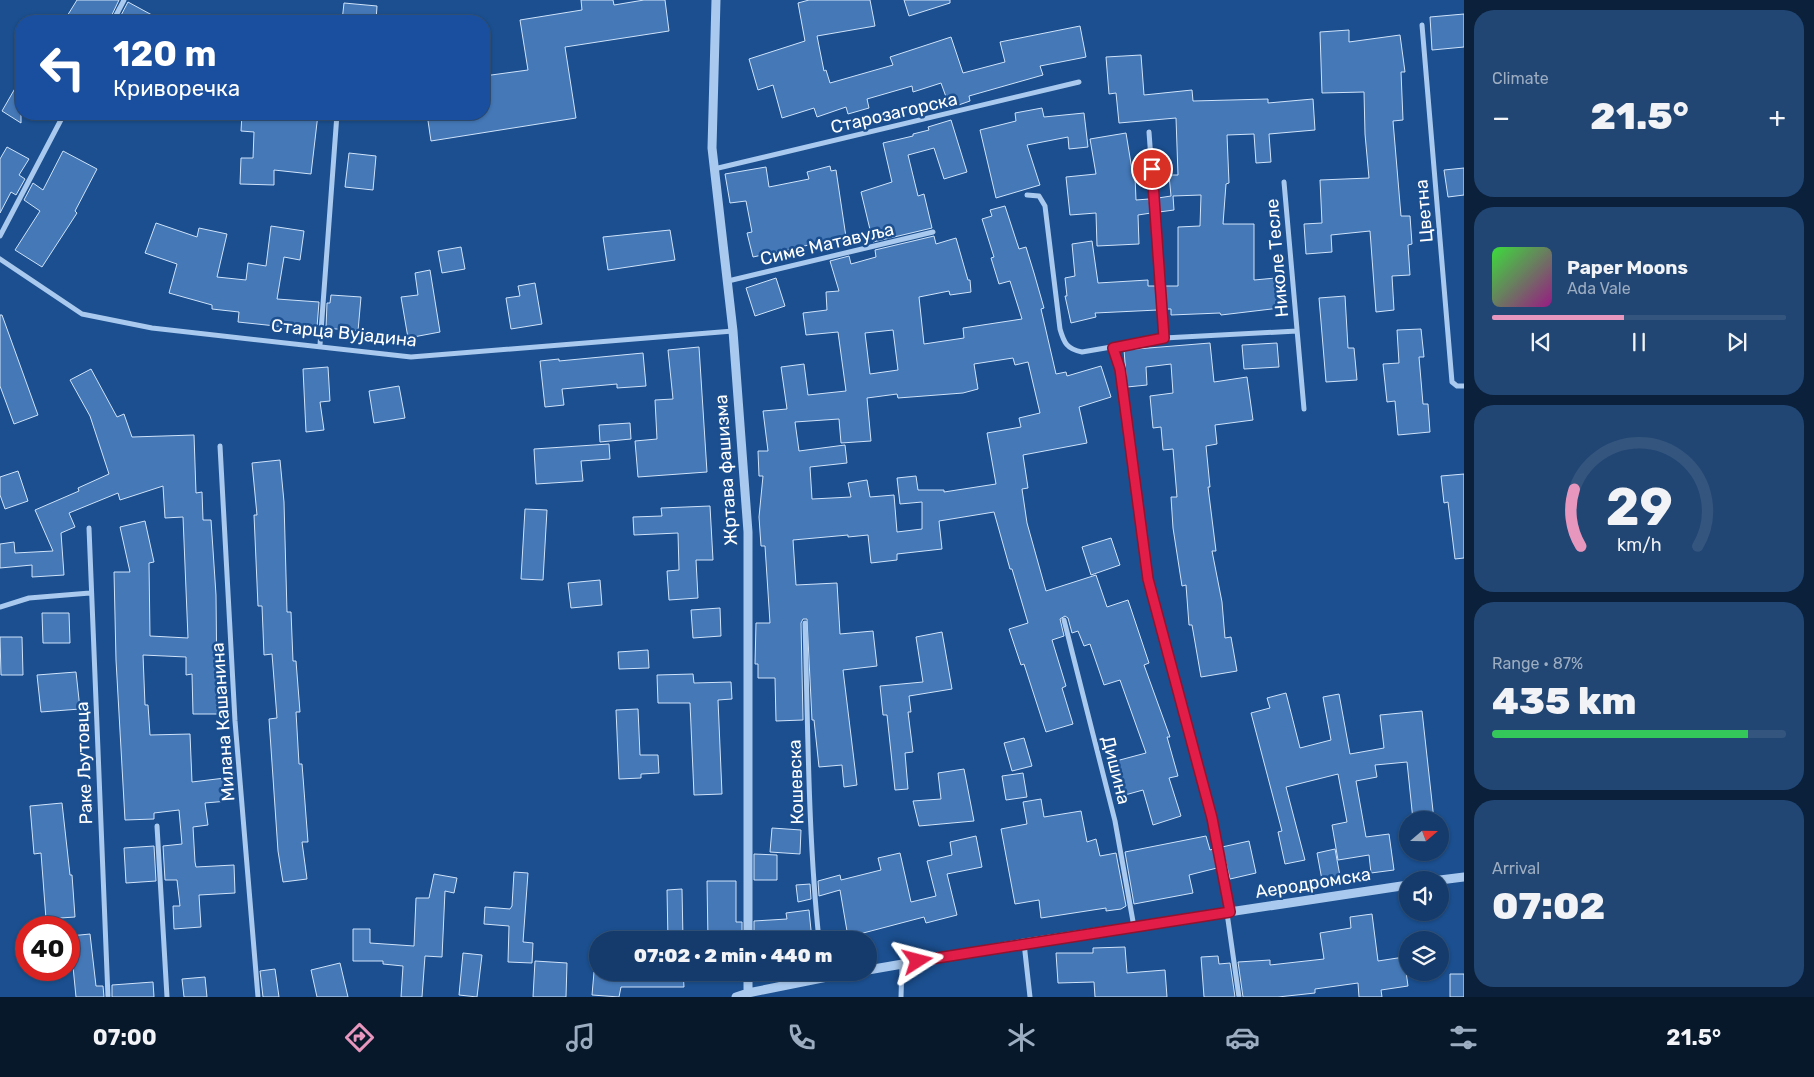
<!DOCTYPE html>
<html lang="en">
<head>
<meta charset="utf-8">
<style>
	body { margin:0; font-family:Rubik,sans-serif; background:#214673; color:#f1f3f6; height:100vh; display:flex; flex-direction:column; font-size:19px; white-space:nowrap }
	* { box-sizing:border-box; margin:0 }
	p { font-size:16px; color:#9dadc1 }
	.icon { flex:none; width:28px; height:28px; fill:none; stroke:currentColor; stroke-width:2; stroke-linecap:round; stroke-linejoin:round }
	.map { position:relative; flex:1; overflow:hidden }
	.sheet { display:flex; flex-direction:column; gap:10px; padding:10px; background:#0b203b; width:350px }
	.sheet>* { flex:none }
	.top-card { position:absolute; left:15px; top:15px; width:475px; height:105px; border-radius:20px; box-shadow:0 1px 4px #0004,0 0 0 1px #33557e; background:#1a4fa0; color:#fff; overflow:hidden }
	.needle { width:32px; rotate:70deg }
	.controls { position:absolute; left:1399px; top:811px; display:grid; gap:10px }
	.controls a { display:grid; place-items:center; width:50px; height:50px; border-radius:50%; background:#143b6b; box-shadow:0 1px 4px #0004,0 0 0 1px #33557e; font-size:25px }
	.speed { position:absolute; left:15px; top:916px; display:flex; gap:10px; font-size:25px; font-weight:700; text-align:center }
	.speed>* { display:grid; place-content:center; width:65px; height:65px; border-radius:50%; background:#143b6b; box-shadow:0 1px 4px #0004,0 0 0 1px #33557e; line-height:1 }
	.speed .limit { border:8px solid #d22; background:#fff; color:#111 }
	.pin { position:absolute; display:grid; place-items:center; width:42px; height:42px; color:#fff; margin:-21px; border:2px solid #fff; border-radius:50%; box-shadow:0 1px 5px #0007 }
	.me { position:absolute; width:55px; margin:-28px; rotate:81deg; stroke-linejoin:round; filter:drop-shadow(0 0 4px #0008) }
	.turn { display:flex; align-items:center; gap:18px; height:105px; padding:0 15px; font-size:22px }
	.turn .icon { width:65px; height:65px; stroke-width:2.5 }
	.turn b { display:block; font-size:35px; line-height:42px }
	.big { font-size:38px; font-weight:800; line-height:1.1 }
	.sheet .card { flex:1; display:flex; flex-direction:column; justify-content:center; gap:8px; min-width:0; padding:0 18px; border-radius:20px; background:#214673 }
	.sheet .dial { align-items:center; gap:0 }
	.dial svg { height:130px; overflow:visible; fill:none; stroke:#33557e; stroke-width:7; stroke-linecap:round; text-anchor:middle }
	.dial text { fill:#f1f3f6; stroke:none }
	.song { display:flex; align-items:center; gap:15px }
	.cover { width:60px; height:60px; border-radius:8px; background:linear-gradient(135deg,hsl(120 70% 55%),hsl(310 70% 35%)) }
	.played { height:5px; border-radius:2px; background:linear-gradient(90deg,#e797bd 45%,#33557e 45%) }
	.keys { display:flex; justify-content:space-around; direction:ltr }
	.heat { display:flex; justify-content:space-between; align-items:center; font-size:28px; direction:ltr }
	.charge { height:8px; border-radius:4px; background:linear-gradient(90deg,#34c759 87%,#33557e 0) }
	.trip { position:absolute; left:589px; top:931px; width:288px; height:50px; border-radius:25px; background:#143b6b; box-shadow:0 1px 4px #0004,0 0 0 1px #33557e; font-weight:800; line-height:50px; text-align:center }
	.tabs { display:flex; height:80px; justify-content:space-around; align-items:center; background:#08182b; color:#9dadc1 }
	.tabs .icon { width:35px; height:35px }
	.tabs .selected { color:#e797bd }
	.tabs b { font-size:22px; color:#f1f3f6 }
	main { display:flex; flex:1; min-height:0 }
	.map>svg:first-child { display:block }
	.building { fill:#4478b7; stroke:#cfe3fa; fill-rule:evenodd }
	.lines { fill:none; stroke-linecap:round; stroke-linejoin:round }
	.minor { stroke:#a9c9ee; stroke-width:5 }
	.tertiary { stroke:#a9c9ee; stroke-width:9 }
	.route-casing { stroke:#92132f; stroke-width:12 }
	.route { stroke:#e11d48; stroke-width:9 }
	.labels { text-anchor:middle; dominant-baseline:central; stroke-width:5; stroke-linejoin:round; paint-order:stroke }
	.street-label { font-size:18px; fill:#fff; stroke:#1b4f8f }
</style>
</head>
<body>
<main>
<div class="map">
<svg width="1464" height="997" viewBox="0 0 1464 997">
	<rect width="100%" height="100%" fill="#1b4f8f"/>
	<!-- building -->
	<path class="building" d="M77,0H119L109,21H64Z
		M581,0H613L614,5L644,0H665L669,31L565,47L576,118L431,141L427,114H484V76L528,70L520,20L582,10Z
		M809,0H870L875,26L817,36L824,71L826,70L830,83L893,65L890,57L951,37L963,73L1005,62L1000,42L1080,26L1086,57L1040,66L1043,75L969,96L970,101L950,108L941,83L913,92L912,86L867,99L869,108L848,114L846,107L817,117L814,108L782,118L773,85L758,90L749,59L805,41L798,3Z
		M904,0H950V3L909,16Z
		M128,2L163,21H118Z
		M344,3L377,6L376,21H342Z
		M1464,14V47L1432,50L1430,17Z
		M1349,30V42L1400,35L1405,72H1401L1403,120L1393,121L1401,216H1410L1412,244L1408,245L1410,275L1392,276L1394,310L1376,312L1370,231L1331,235L1332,252L1306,254L1304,224L1322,223L1320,180L1369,178L1365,134L1364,92L1322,93L1320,32Z
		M1141,55L1144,95L1192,90L1193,101L1268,99V103L1313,99L1315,130L1269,134L1271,162L1256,163L1254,134L1227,135L1229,183L1226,184L1223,224H1254V280L1276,278L1280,308L1221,315L1220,313L1171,315V309H1166L1165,286H1178V227L1200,226L1201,195L1173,196L1174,210L1159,212L1158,198L1171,196L1169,175H1178L1176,118L1119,123L1116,93L1109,94L1106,57Z
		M21,78V123L2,111Z
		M1042,108L1044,117L1084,113L1088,147L1069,149L1068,137L1027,145L1040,185L996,198L980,130L1016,121L1015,113Z
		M242,114H318L311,174L274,170V185L240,184L241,158H253L254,132L241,131Z
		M951,120L967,172L944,179L934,148L908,155L918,196L924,194L932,228L873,242L861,192L892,182L883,143L913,136V134L929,130L928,127Z
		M1126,133L1133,176H1135L1136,200L1149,199L1151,213L1138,215L1139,244L1097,246L1096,213L1070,215L1066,177L1096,174L1090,139Z
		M7,147L29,159L19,175L25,179L16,195L11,192L0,213V159Z
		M63,151L97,169L75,211L77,213L42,267L15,250L40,211L24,200L33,183L43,190Z
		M349,153L376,156L373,190L345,187Z
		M830,166L831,171L836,170L846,237L753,257L747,233L752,232L746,201L730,203L725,174L766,167L769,187L809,179L807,172Z
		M1464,168V195L1448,197L1444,170Z
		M1005,206L1019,249L1026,247L1034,273L1044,308L1041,309L1056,374L1066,372L1067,376L1101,366L1111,397L1079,407L1087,443L1023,455L1028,488L1022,489L1027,523L1046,591L1096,575L1107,607L1128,600L1149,663L1144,665L1170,737H1167L1178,776L1169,778L1181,816L1153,825L1143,790L1125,795L1116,761L1146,753L1120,680L1104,685L1090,644L1084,646L1078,631L1072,633L1068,618L1065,616L1060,619L1064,636L1052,640L1066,686L1062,688L1073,724L1046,732L1024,664L1021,665L1009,629L1028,623L1012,569H1010L994,512L939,521L942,549L897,554V560L871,563L868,535L848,537V535L793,540L796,585L837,583L840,634L873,631L877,666L843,670L857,785L844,787L842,765L819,767L814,720H812L807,619H803L801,623L803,720L776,721L775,678H758V664H755L756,623H770L765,546H761L759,517L763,476H759L758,451H768L763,411L787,409L781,367L804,364L808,395L846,391L838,332L806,335L803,313L827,310L826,292L839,291L830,261L849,256L851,264L876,257L875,250L934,236L936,244L956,238L968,280H970L971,292L950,295L949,291L919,297L924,344L964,338L963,328L1022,319L1010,281L999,284L991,258L994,257L982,219L992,216L990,210ZM893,330L898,370L870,374L865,333ZM1013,358L1015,365L1028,362L1040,413L1019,418L1021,427L987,433L996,484L944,492V490H918L916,476L897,478L900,504L922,502V529L897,532L894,495L870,497L867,480L848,483L851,497L812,499L810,467L847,463L845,445L799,451L795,422L839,419L841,443L871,441L867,398L897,394L898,398L963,393L978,389L974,364Z
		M156,223L197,237L199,228L227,234L217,277L246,280L248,263L266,266L271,226L304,231L300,260L284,257L277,299L319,302L317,327L304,326V329L238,322L239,312L212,309V305L169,293L177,264L145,253Z
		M670,230L675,260L608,270L603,237Z
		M1092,241L1098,283L1148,280V286H1156L1158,310L1095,313L1096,317L1071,323L1065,296H1067L1065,278L1075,276L1072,244Z
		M461,247L465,269L442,273L438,251Z
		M430,270L440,332L408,338L401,297L418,295L415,273Z
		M776,278L785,306L755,316L746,288Z
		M535,283L542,324L511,329L506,298L520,296L518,286Z
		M331,295L361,297L358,331L326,328L327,303H330Z
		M1345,296L1348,348H1354L1357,380L1326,382L1319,298Z
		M0,315H2L38,415L14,424L0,386Z
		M1421,329L1424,357H1419L1423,404H1428L1430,432L1398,435L1395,401L1387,402L1383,364L1399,363L1397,330Z
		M1210,343L1214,382L1247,377L1253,420L1215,425L1217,444L1206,446L1210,487H1208L1216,551H1212L1222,602L1225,638L1231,637L1237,671L1201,677L1192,625H1189L1186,585L1182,586L1173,528L1171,497H1177L1173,449L1163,450L1161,427L1153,428L1150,396L1173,393L1171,364L1146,367L1147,385L1127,387L1124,350Z
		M1277,343L1279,367L1244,369L1242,345Z
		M699,347L707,472L638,477L635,441L657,439L655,400L673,399L668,350Z
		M643,353L646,386L617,388V384L562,389L564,405L545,407L540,361L559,359V361Z
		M328,367L330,401L320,402L324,430L306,432L303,369Z
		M91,369L117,417L124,414L132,437L194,435L196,493L202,492L203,520H211L216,595L217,690H219L220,714H193L192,674L186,675V657L143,655L145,705H148L150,735L190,734L192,782L225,778L228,801L205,803L208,825L193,827L195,862L196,867L234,865L235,893L199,895L201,927L174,929L173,906H180L177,880H165L163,846L182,844L179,810L154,813V819L125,820L116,660L114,572H130L120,527L145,521L154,562L149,563L150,636L188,638L183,517L165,518L163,486L120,500L118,493L69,513L75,527L61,533L64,575L32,577V565L0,568V544L14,542L15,553L53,551L35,510L79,491L78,488L109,474L90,416L70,380Z
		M399,386L405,418L374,423L369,391Z
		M630,423L631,439L600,442L599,425Z
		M609,444L610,459L581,461L583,481L536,484L534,449Z
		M280,460L284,502L287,612H291L293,661H296L300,712H296L299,764H302L308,842H302L307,879L283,882L278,851L269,719L277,718L272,654L264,655L262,606H258L254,515H257L252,463Z
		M18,471L28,501L5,509L0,495V477Z
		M1464,474V558L1455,559L1448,502L1444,503L1441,476Z
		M710,506L713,560H696L698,598L669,600L667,571L679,570L678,533L634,535L633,517L662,516L661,508Z
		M525,509L547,510L543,580L521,579Z
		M1111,538L1120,565L1091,575L1082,547Z
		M600,580L602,605L571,608L568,583Z
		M720,608L721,636L693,638L691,610Z
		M42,613H69L70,643H43Z
		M942,632L952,689L909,696L911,712H908L913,752L905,753L908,789L895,790L887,715H883L880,686L923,682L916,637Z
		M0,637H22L23,675H1Z
		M648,650L649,668L619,669L618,652Z
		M76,672L80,709L41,712L37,675Z
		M693,674L694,683L731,682L732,699L718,700L722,794L694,795L690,703H658L657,675Z
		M1286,693L1300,748L1331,740L1323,697L1339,694L1350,754L1384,748L1380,715L1422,711L1434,820H1413L1407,762L1375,765L1377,777L1356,781L1366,837L1389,834L1394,870L1371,873L1369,855L1338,860L1332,825L1347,822L1338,774L1286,787L1305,860L1285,864L1278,832L1282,831L1251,713L1270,708L1267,698Z
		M638,709L640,755H658L659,773L641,774V778L619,779L616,710Z
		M1024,738L1032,766L1012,771L1004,743Z
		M964,769L974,821L919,826L913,801L941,799L938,773Z
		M1023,773L1027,797L1006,800L1002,776Z
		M1041,799L1044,817L1081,811L1087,842L1096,839L1100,856L1116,853L1126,906L1121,909L1106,911V908L1041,918L1039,900L1015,904L1001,829L1027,824L1023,802Z
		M62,803L70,875H72L75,917L46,919L41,853L34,854L30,806Z
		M772,828L801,830L800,854L770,852Z
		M976,836L982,867L947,874L957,915L926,923L924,917L848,937L840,890L819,896L818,881L840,875L841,880L881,870L878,858L900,853L911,902L936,896L927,861L952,855L950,842Z
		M1206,836L1210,850L1213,849L1217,868L1189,875L1193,893L1134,904L1125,852Z
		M1249,841L1256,873L1230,879L1222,847Z
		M154,846L156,881L126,883L124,848Z
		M1335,849L1340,876L1322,880L1317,853Z
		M754,854L777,855V880H754Z
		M514,872L528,873L523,942L533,943L532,963L508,962L509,926L484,924L485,907L510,909L512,906Z
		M434,874L457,878L454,893L445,891L442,957L425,956L422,997H401L403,966L383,964V961H353V929H370V943L414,946L416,898H429Z
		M707,881H736V922H742V940H708Z
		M810,884L811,899L798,902L796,885Z
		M682,889L683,940H668L667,890Z
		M809,910L812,940H754V921L787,919L786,913Z
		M1372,914L1378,961L1404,957L1408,986L1381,990L1382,997H1359L1358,983L1315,989V993L1278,997H1243L1238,962L1270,960V965L1324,959L1320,933L1351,928L1350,917Z
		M90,934L96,986H103L104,997H76L70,936Z
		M1125,947L1127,973L1165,970L1167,997H1095L1094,982L1058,983L1056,953H1093V948Z
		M463,953L482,955L477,997L459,995Z
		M1218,956L1219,964L1230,963L1235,997H1204L1201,957Z
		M535,961L567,963L566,997H533Z
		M340,963L348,997H317L311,970Z
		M275,969L279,997H263L260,971Z
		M594,972H683L684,987H621L619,997L592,995Z
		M1450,974H1464V997H1450Z
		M205,977L207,997H184L182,979Z
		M153,982L154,997H112V985Z"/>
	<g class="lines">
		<!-- minor -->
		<path class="minor" d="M113,21L124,0
			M1422,25L1452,382L1457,386H1464
			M1149,132L1164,338
			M714,169L1079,82
			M1284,182L1304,409
			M1027,195L1039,196L1045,206L1060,329C1064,343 1067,349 1082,352L1164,338L1297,331
			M0,236L64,114
			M0,259L82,314L152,328L411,357L733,331
			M728,281L933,232
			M320,345L337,114
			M1113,348L1120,369L1148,579L1212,819L1230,912
			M220,446L235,721L258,997
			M89,528L108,997
			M0,607L29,598L90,593
			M1064,620L1115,821L1134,927
			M805,623C808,728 808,835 819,940
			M157,826L167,997
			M1227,913L1239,997
			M1024,943L1030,997
			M901,997L902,964"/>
		<!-- tertiary -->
		<path class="tertiary" d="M716,0L712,148L733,331L748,532V940
			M1440,880L1464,877
			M868,970L1024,943L1408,885
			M748,993V972
			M736,997L748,993L852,972"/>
	</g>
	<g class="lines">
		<!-- route casing -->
		<g class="route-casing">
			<path id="route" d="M918,961L1230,912L1212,818L1148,579L1120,369L1113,348L1164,338L1152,169"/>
		</g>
		<!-- route -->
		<use href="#route" class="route"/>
	</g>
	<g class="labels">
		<!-- street labels -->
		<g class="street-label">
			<text transform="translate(894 113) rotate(-13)">Старозагорска</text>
			<text transform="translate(1424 211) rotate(-95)">Цветна</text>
			<text transform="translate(827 244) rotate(-13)">Симе Матавуља</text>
			<text transform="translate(1277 258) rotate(-95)">Николе Тесле</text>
			<text transform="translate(344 333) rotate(6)">Старца Вујадина</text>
			<text transform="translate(726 470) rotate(-94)">Жртава фашизма</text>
			<text transform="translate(223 722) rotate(-94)">Милана Кашанина</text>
			<text transform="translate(84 763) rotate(-92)">Раке Љутовца</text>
			<text transform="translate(1116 770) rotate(76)">Дишина</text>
			<text transform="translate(796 782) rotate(-92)">Кошевска</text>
			<text transform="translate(1313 883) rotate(-9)">Аеродромска</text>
		</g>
	</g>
</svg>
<div class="controls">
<a><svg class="needle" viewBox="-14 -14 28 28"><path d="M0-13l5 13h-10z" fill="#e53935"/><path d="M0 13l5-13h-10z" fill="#9dadc1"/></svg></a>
<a><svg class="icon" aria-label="sound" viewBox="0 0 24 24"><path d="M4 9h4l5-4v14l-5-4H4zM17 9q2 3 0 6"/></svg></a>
<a><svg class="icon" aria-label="layers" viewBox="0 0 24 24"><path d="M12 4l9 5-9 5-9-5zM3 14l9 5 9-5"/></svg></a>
</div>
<div class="speed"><div class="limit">40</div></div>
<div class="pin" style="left:1152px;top:169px;background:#d93025"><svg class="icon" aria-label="arrive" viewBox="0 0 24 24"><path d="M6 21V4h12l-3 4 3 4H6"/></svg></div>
<svg class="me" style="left:918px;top:961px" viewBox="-20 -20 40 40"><path d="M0-17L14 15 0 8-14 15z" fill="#e11d48" stroke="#fff" stroke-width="4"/></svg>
<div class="trip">07:02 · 2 min · 440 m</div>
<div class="top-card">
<div class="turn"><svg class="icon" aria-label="left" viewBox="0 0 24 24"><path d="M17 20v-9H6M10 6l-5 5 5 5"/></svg><div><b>120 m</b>Криворечка</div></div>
</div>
</div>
<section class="sheet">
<div class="card"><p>Climate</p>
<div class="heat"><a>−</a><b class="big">21.5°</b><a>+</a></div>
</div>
<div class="card">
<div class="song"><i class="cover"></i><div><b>Paper Moons</b><p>Ada Vale</p></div></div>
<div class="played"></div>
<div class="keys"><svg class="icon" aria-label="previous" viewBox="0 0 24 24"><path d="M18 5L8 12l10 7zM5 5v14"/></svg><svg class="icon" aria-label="pause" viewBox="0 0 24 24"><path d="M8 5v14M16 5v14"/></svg><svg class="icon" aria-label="next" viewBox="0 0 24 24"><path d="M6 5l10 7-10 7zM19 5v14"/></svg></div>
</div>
<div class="card dial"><svg viewBox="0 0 100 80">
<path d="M14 69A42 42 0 1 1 86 69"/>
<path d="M14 69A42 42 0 0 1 10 34" stroke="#e797bd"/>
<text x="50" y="56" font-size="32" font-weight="700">29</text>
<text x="50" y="72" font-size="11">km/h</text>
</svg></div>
<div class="card"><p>Range · 87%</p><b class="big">435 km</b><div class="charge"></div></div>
<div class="card"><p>Arrival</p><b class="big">07:02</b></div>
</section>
</main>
<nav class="tabs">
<b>07:00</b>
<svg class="icon selected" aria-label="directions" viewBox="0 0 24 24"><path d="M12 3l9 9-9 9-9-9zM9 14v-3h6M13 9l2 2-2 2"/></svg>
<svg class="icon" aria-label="music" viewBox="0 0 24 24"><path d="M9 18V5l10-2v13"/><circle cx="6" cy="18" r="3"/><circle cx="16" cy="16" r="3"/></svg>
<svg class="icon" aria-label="phone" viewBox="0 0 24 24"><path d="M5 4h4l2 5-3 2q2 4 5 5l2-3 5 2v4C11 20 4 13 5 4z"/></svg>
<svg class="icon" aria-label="climate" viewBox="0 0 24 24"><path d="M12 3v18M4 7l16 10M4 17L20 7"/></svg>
<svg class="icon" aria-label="car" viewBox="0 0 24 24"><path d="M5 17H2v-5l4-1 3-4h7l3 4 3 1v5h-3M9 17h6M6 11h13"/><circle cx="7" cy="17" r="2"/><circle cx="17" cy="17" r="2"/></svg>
<svg class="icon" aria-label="filters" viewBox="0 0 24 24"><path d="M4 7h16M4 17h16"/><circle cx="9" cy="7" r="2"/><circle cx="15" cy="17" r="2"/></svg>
<b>21.5°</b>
</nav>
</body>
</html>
